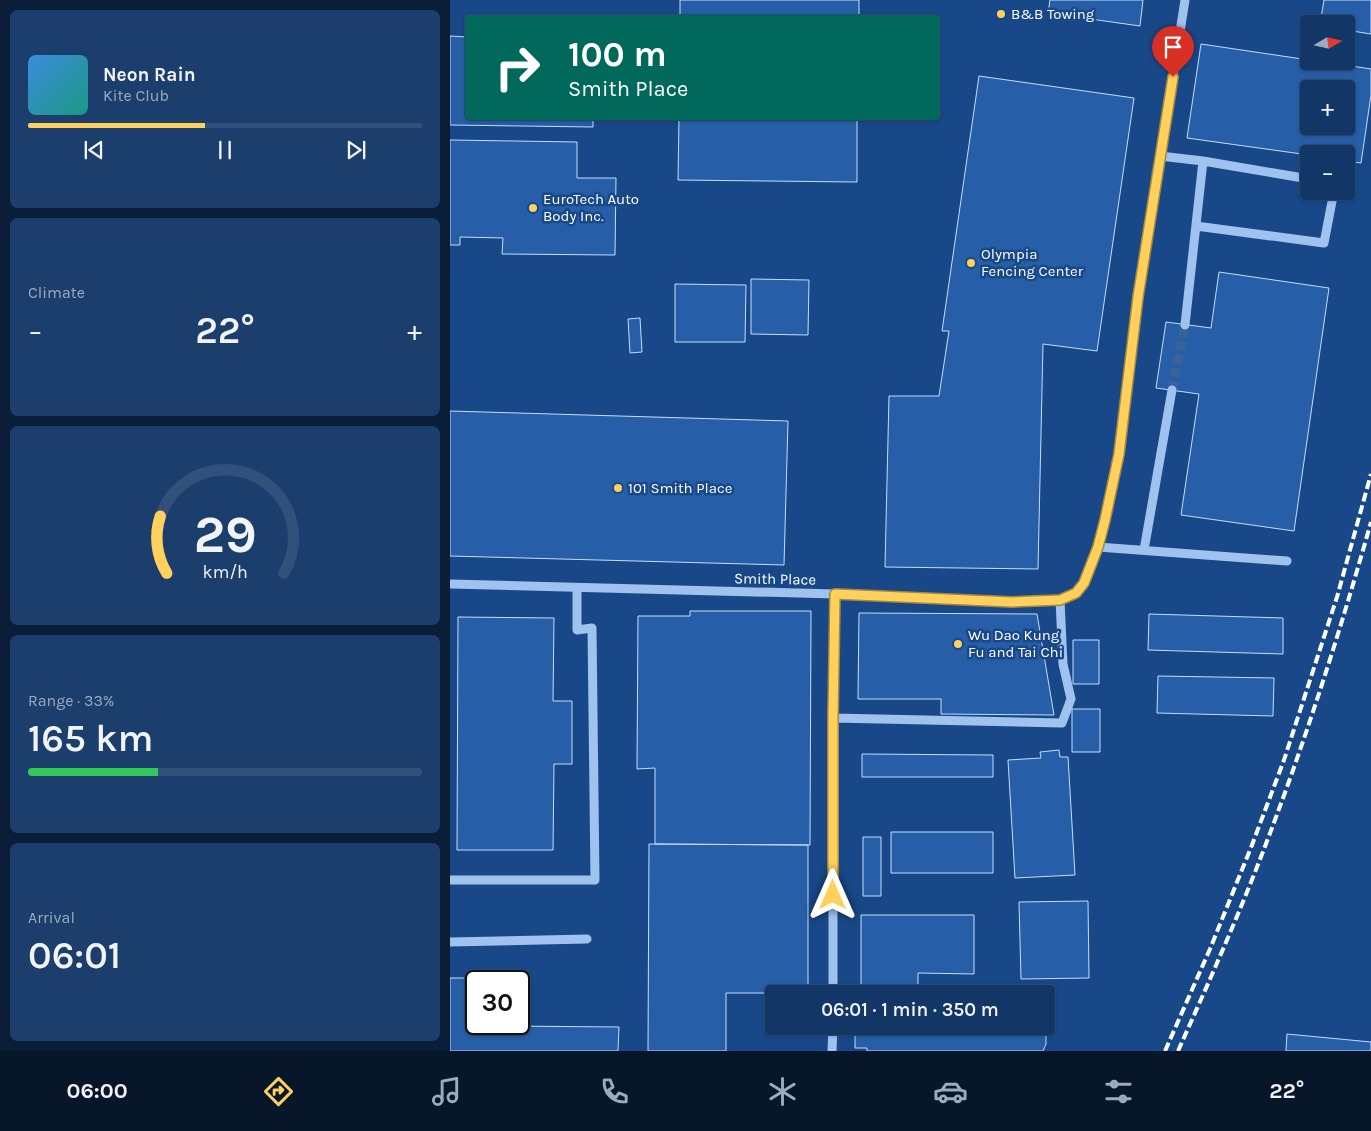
<!DOCTYPE html>
<html lang="en">
<head>
<meta charset="utf-8">
<style>
	body { margin:0; font-family:Karla,sans-serif; background:#1b3e6c; color:#f1f3f6; height:100vh; display:flex; flex-direction:column; font-size:19px; white-space:nowrap }
	* { box-sizing:border-box; margin:0 }
	p { font-size:16px; color:#9cabbf }
	.icon { flex:none; width:28px; height:28px; fill:none; stroke:currentColor; stroke-width:2; stroke-linecap:round; stroke-linejoin:round }
	.map { position:relative; flex:1; overflow:hidden }
	.panel { display:flex; flex-direction:column; gap:10px; padding:10px; background:#0a1e38; width:450px }
	.panel>* { flex:none }
	.top-card { position:absolute; left:15px; top:15px; width:475px; height:105px; border-radius:5px; box-shadow:0 1px 4px #0004,0 0 0 1px #31507a; background:#00695c; color:#fff; overflow:hidden }
	.needle { width:32px; rotate:81deg }
	.fabs { position:absolute; left:850px; top:15px; display:grid; gap:10px }
	.fabs a { display:grid; place-items:center; width:55px; height:55px; border-radius:5px; background:#123666; box-shadow:0 1px 4px #0004,0 0 0 1px #31507a; font-size:25px }
	.speed { position:absolute; left:15px; top:970px; display:flex; gap:10px; font-size:25px; font-weight:700; text-align:center }
	.speed>* { display:grid; place-content:center; width:65px; height:65px; border-radius:50%; background:#123666; box-shadow:0 1px 4px #0004,0 0 0 1px #31507a; line-height:1 }
	.speed .limit { border:2px solid #111; border-radius:8px; background:#fff; color:#111 }
	.pin { position:absolute; display:grid; place-items:center; width:42px; height:42px; color:#fff; margin:-51px -21px; border-radius:50% 50% 50% 0; rotate:-45deg; box-shadow:0 0 5px #0007 }
	.pin .icon { rotate:45deg }
	.me { position:absolute; width:55px; margin:-28px; rotate:0deg; stroke-linejoin:round; filter:drop-shadow(0 0 4px #0008) }
	.turn { display:flex; align-items:center; gap:18px; height:105px; padding:0 20px; font-size:22px }
	.turn .icon { width:65px; height:65px; stroke-width:2.5 }
	.turn b { display:block; font-size:35px; line-height:42px }
	.big { font-size:38px; font-weight:600; line-height:1.1 }
	.panel .tile { flex:1; display:flex; flex-direction:column; justify-content:center; gap:8px; min-width:0; padding:0 18px; border-radius:8px; background:#1b3e6c }
	.panel .dial { align-items:center; gap:0 }
	.dial svg { height:130px; overflow:visible; fill:none; stroke:#31507a; stroke-width:7; stroke-linecap:round; text-anchor:middle }
	.dial text { fill:#f1f3f6; stroke:none }
	.song { display:flex; align-items:center; gap:15px }
	.cover { width:60px; height:60px; border-radius:8px; background:linear-gradient(135deg,hsl(210 70% 55%),hsl(170 70% 35%)) }
	.played { height:5px; border-radius:2px; background:linear-gradient(90deg,#ffd15c 45%,#31507a 45%) }
	.keys { display:flex; justify-content:space-around; direction:ltr }
	.heat { display:flex; justify-content:space-between; align-items:center; font-size:28px; direction:ltr }
	.charge { height:8px; border-radius:4px; background:linear-gradient(90deg,#34c759 33%,#31507a 0) }
	.trip { position:absolute; left:315px; top:985px; width:290px; height:50px; border-radius:5px; background:#123666; box-shadow:0 1px 4px #0004,0 0 0 1px #31507a; font-weight:600; line-height:50px; text-align:center }
	.dock { display:flex; height:80px; justify-content:space-around; align-items:center; background:#071629; color:#9cabbf }
	.dock .icon { width:35px; height:35px }
	.dock .active { color:#ffd15c }
	.dock b { font-size:22px; color:#f1f3f6 }
	main { display:flex; flex:1; min-height:0 }
	.map>svg:first-child { display:block }
	.building { fill:#265fa7; stroke:#c5ddfa; fill-rule:evenodd }
	.lines { fill:none; stroke-linecap:round; stroke-linejoin:round }
	.minor-tunnel { stroke:#3b639a; stroke-width:9; stroke-dasharray:9 4.5; stroke-linecap:butt }
	.minor { stroke:#9fc2ee; stroke-width:9 }
	.rail { stroke:#fff; stroke-width:4; stroke-dasharray:9 4; stroke-linecap:butt }
	.route-casing { stroke:#a6883c; stroke-width:12 }
	.route { stroke:#ffd15c; stroke-width:9 }
	.poi-dot { fill:#ffd15c; stroke:#184888; stroke-width:2 }
	.labels { text-anchor:middle; dominant-baseline:central; stroke-width:5; stroke-linejoin:round; paint-order:stroke }
	.poi-label { font-size:15px; fill:#fff; stroke:#184888; text-anchor:start }
	.street-label { font-size:15px; fill:#fff; stroke:#184888 }
</style>
</head>
<body>
<main>
<section class="panel">
<div class="tile">
<div class="song"><i class="cover"></i><div><b>Neon Rain</b><p>Kite Club</p></div></div>
<div class="played"></div>
<div class="keys"><svg class="icon" aria-label="previous" viewBox="0 0 24 24"><path d="M18 5L8 12l10 7zM5 5v14"/></svg><svg class="icon" aria-label="pause" viewBox="0 0 24 24"><path d="M8 5v14M16 5v14"/></svg><svg class="icon" aria-label="next" viewBox="0 0 24 24"><path d="M6 5l10 7-10 7zM19 5v14"/></svg></div>
</div>
<div class="tile"><p>Climate</p>
<div class="heat"><a>−</a><b class="big">22°</b><a>+</a></div>
</div>
<div class="tile dial"><svg viewBox="0 0 100 80">
<path d="M14 69A42 42 0 1 1 86 69"/>
<path d="M14 69A42 42 0 0 1 10 34" stroke="#ffd15c"/>
<text x="50" y="56" font-size="32" font-weight="700">29</text>
<text x="50" y="72" font-size="11">km/h</text>
</svg></div>
<div class="tile"><p>Range · 33%</p><b class="big">165 km</b><div class="charge"></div></div>
<div class="tile"><p>Arrival</p><b class="big">06:01</b></div>
</section>
<div class="map">
<svg width="921" height="1051" viewBox="0 0 921 1051">
	<rect width="100%" height="100%" fill="#184888"/>
	<!-- building -->
	<path class="building" d="M230,0H409V18H230Z
		M600,0H693L690,26L598,13Z
		M874,0H921V34L896,30V24H870Z
		M0,36L18,37V118H143V127L0,125Z
		M751,44L859,60V61H869L921,69V95L911,163L896,161V154H859V155L737,138ZM859,89H896V126H859Z
		M529,76L684,98L647,351L593,344L588,569L435,567L439,396H489L499,331H492Z
		M229,118H407V182L228,180Z
		M0,140L127,142V178H166L165,255L52,254L53,238L10,237V245H0Z
		M769,272L879,288L844,531L731,515L749,394L706,388L716,322L761,328Z
		M301,279L359,280L358,335L301,334Z
		M225,284L296,285L295,342H225Z
		M190,318L192,352L180,353L178,319Z
		M0,411L338,421L334,565L0,556Z
		M240,611H361L360,845L205,844V768L187,769L188,616H240Z
		M409,613L587,614L604,715L491,714V699H408Z
		M699,614L833,618V654L698,650Z
		M8,617L104,618L103,701H122V764H104L103,850H7Z
		M623,640H649V684H623Z
		M708,676L824,678L823,716L707,713Z
		M622,709H650V752H622Z
		M609,750L610,757H618L625,875L565,878L558,760L591,758L590,752Z
		M412,754L543,755V777H412Z
		M441,832H543V873H441Z
		M413,837H431V896H413Z
		M199,844L358,845V993H276V1051H198Z
		M638,901L639,978L571,979L569,902Z
		M411,915H524V974L468,973V989H411Z
		M0,978H59V981H26V1024H58V1026L169,1027L168,1051H0Z
		M405,1026H596V1044L593,1051H417V1048H405Z
		M837,1034L921,1042V1051H836Z"/>
	<g class="lines">
		<!-- minor-tunnel -->
		<path class="minor-tunnel" d="M722,390L735,325"/>
		<!-- minor -->
		<path class="minor" d="M710,156L753,161L735,325
			M753,161L859,179
			M746,226L874,243L884,191
			M648,547L837,561
			M694,550L722,390
			M0,584L385,594L562,602L610,600L625,593L634,583L648,547L659,507L669,454L688,297L735,0
			M383,718L612,723L621,699L613,664L610,600
			M0,880H145L142,628L127,630V588
			M0,942L137,939
			M383,994V718L385,594
			M382,1051L383,1026"/>
		<!-- rail -->
		<path class="rail" d="M715,1051L760,949L802,845L834,760L887,597L921,474
			M728,1051C758,984 788,917 814,849C855,742 890,632 921,522"/>
	</g>
	<g class="lines">
		<!-- route casing -->
		<g class="route-casing">
			<path id="route" d="M383,895V718L385,594L562,602L610,600L626,593L634,583L648,547L655,520L669,454L688,297L723,77"/>
		</g>
		<!-- route -->
		<use href="#route" class="route"/>
	</g>
	<!-- markers -->
	<g class="poi-dot">
		<circle cx="551" cy="14" r="5"/>
		<circle cx="83" cy="208" r="5"/>
		<circle cx="521" cy="263" r="5"/>
		<circle cx="168" cy="488" r="5"/>
		<circle cx="508" cy="644" r="5"/>
	</g>
	<g class="labels">
		<!-- poi labels -->
		<g class="poi-label">
			<text x="561" y="14">B&amp;B Towing</text>
			<text x="93" y="199">EuroTech Auto<tspan x="93" dy="17">Body Inc.</tspan></text>
			<text x="531" y="254">Olympia<tspan x="531" dy="17">Fencing Center</tspan></text>
			<text x="178" y="488">101 Smith Place</text>
			<text x="518" y="635">Wu Dao Kung<tspan x="518" dy="17">Fu and Tai Chi</tspan></text>
		</g>
		<!-- street labels -->
		<g class="street-label">
			<text transform="translate(325 579) rotate(1)">Smith Place</text>
		</g>
	</g>
</svg>
<div class="fabs">
<a><svg class="needle" viewBox="-14 -14 28 28"><path d="M0-13l5 13h-10z" fill="#e53935"/><path d="M0 13l5-13h-10z" fill="#9cabbf"/></svg></a>
<a>+</a>
<a>−</a>
</div>
<div class="speed"><div class="limit">30</div></div>
<div class="pin" style="left:723px;top:77px;background:#d93025"><svg class="icon" aria-label="arrive" viewBox="0 0 24 24"><path d="M6 21V4h12l-3 4 3 4H6"/></svg></div>
<svg class="me" style="left:383px;top:895px" viewBox="-20 -20 40 40"><path d="M0-17L14 15 0 8-14 15z" fill="#ffd15c" stroke="#fff" stroke-width="4"/></svg>
<div class="trip">06:01 · 1 min · 350 m</div>
<div class="top-card">
<div class="turn"><svg class="icon" aria-label="right" viewBox="0 0 24 24"><path d="M7 20v-9h11M14 6l5 5-5 5"/></svg><div><b>100 m</b>Smith Place</div></div>
</div>
</div>
</main>
<nav class="dock">
<b>06:00</b>
<svg class="icon active" aria-label="directions" viewBox="0 0 24 24"><path d="M12 3l9 9-9 9-9-9zM9 14v-3h6M13 9l2 2-2 2"/></svg>
<svg class="icon" aria-label="music" viewBox="0 0 24 24"><path d="M9 18V5l10-2v13"/><circle cx="6" cy="18" r="3"/><circle cx="16" cy="16" r="3"/></svg>
<svg class="icon" aria-label="phone" viewBox="0 0 24 24"><path d="M5 4h4l2 5-3 2q2 4 5 5l2-3 5 2v4C11 20 4 13 5 4z"/></svg>
<svg class="icon" aria-label="climate" viewBox="0 0 24 24"><path d="M12 3v18M4 7l16 10M4 17L20 7"/></svg>
<svg class="icon" aria-label="car" viewBox="0 0 24 24"><path d="M5 17H2v-5l4-1 3-4h7l3 4 3 1v5h-3M9 17h6M6 11h13"/><circle cx="7" cy="17" r="2"/><circle cx="17" cy="17" r="2"/></svg>
<svg class="icon" aria-label="filters" viewBox="0 0 24 24"><path d="M4 7h16M4 17h16"/><circle cx="9" cy="7" r="2"/><circle cx="15" cy="17" r="2"/></svg>
<b>22°</b>
</nav>
</body>
</html>
